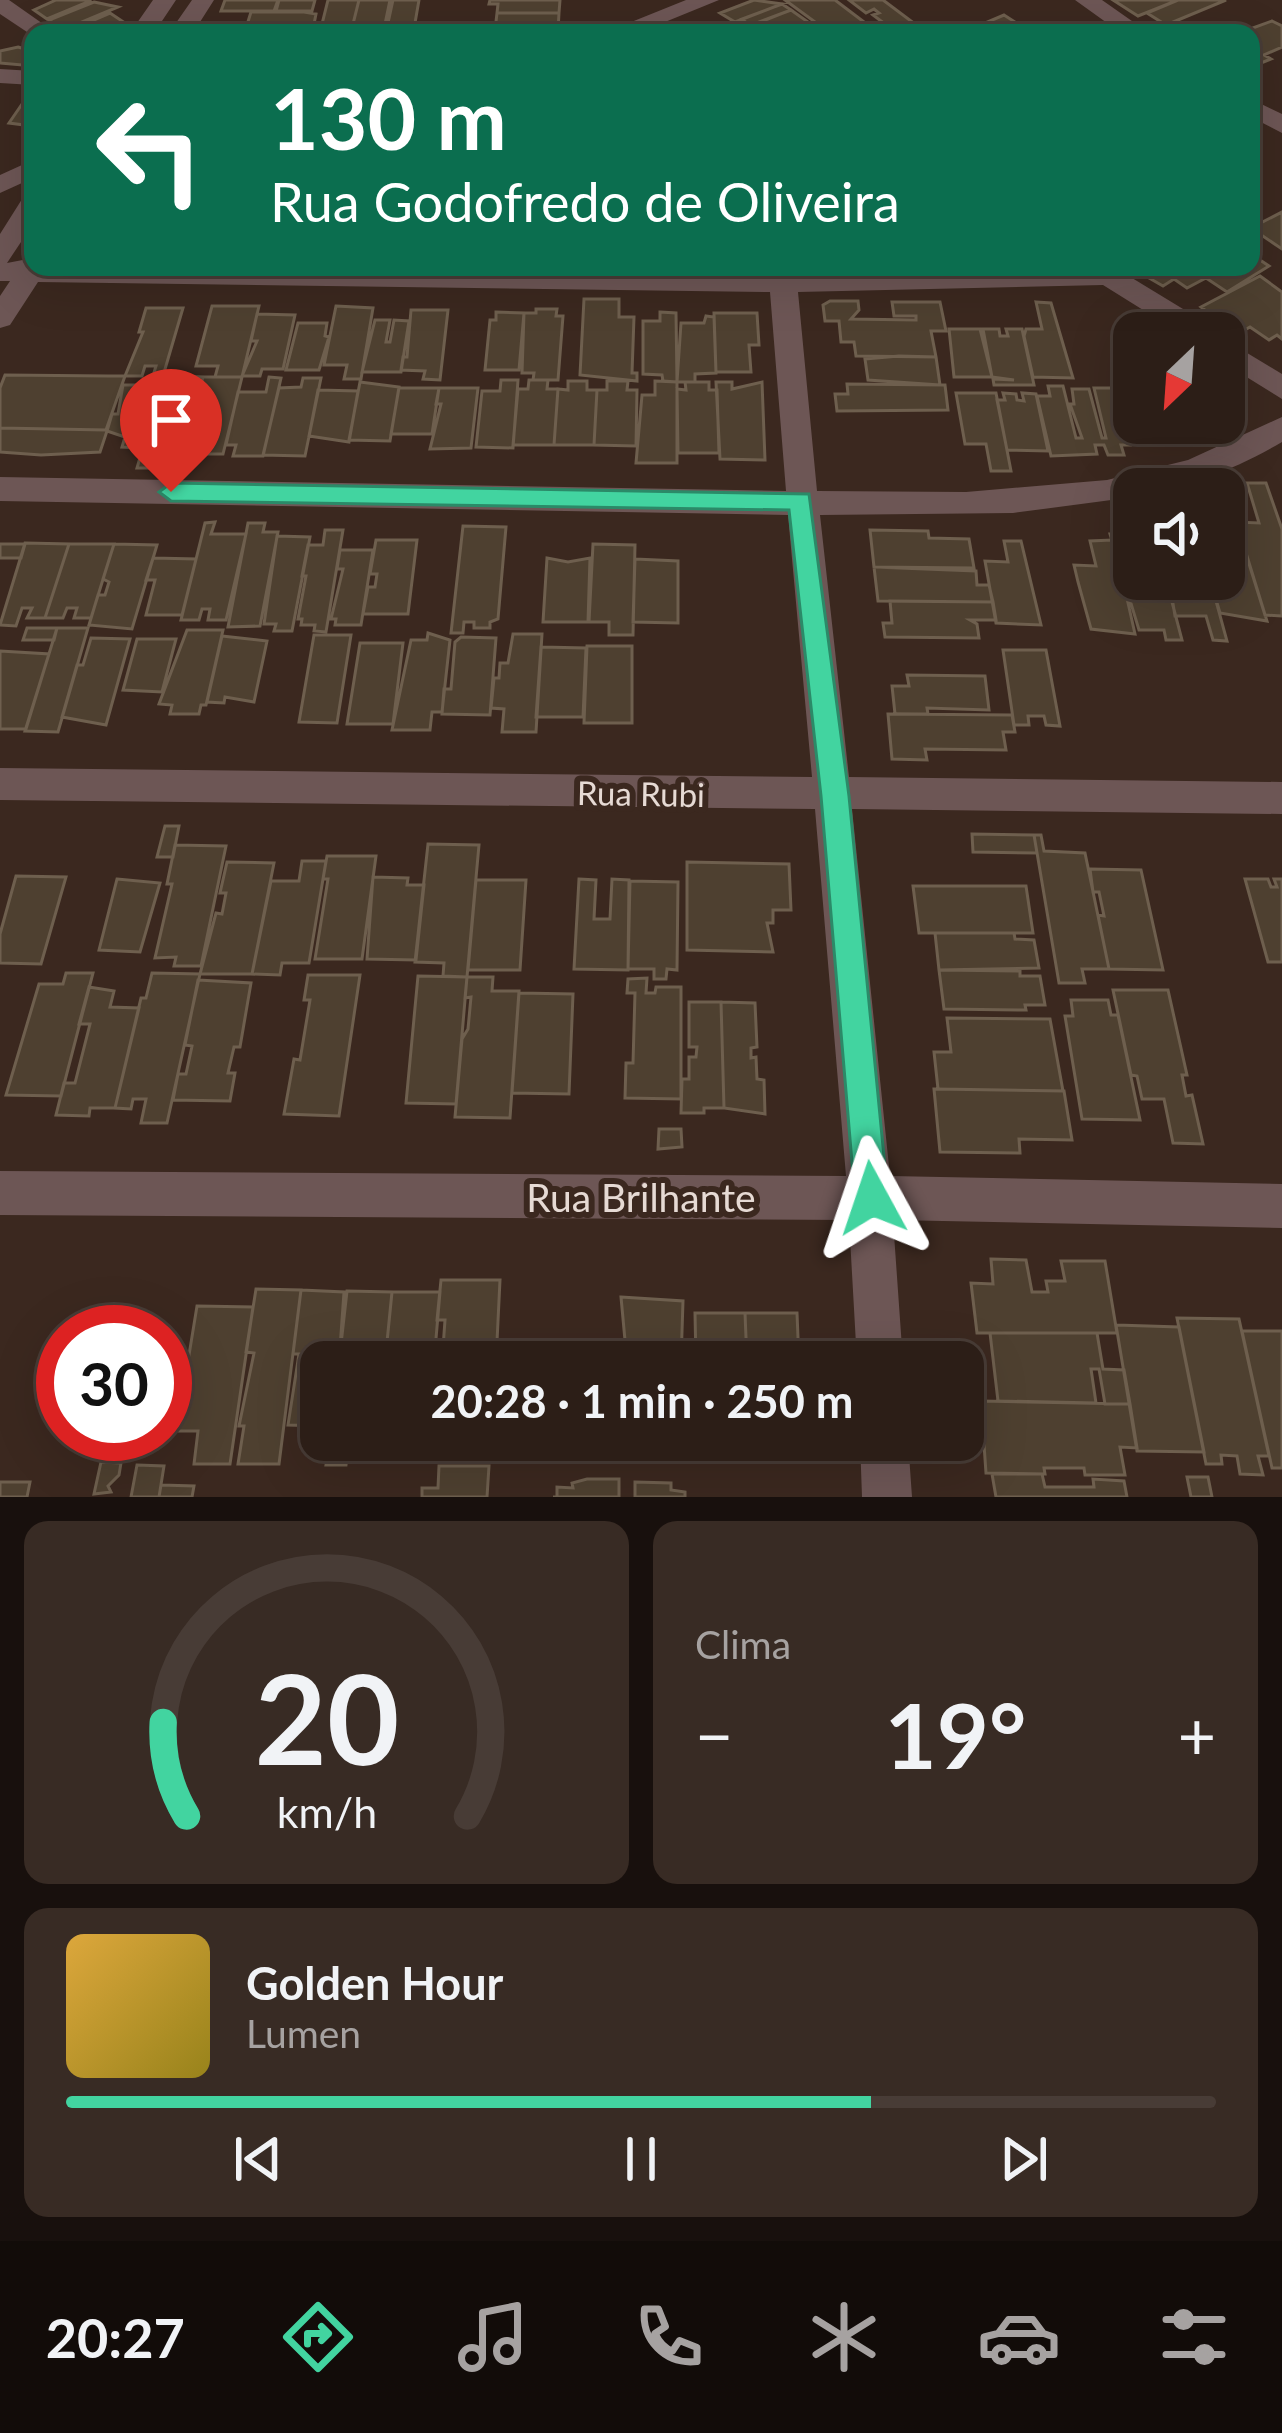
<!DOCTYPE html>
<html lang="pt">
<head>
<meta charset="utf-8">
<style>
	body { margin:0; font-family:Lato,sans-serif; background:#382b24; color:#f1f3f6; height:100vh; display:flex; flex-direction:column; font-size:45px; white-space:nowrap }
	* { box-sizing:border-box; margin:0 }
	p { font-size:39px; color:#a6a2a1 }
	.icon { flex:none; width:66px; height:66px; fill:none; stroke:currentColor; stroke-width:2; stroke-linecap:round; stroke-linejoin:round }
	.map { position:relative; height:1497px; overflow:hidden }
	.sheet { display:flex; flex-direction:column; gap:24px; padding:24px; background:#18100d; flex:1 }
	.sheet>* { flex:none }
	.banner { position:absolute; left:24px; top:24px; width:1236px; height:252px; border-radius:24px; box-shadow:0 12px 48px #0002,0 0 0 3px #483c36; background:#0b6e4f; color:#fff; overflow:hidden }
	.needle { width:78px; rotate:205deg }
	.fabs { position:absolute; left:1113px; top:312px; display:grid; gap:24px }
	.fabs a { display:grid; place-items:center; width:132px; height:132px; border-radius:24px; background:#2c1e17; box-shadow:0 12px 48px #0002,0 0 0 3px #483c36; font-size:60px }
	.speed { position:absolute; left:36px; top:1305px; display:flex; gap:24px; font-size:60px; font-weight:700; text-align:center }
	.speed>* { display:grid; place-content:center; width:156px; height:156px; border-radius:50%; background:#2c1e17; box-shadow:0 12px 48px #0002,0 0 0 3px #483c36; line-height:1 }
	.speed .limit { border:18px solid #d22; background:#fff; color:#111 }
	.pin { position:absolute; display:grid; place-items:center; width:102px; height:102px; color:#fff; margin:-123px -51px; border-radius:50% 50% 50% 0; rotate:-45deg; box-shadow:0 0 12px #0007 }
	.pin .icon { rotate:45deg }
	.me { position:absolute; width:132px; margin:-66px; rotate:355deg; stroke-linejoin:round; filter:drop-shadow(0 0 9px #0008) }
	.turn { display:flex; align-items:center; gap:42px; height:252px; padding:0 48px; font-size:54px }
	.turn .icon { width:156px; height:156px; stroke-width:2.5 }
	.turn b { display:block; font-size:84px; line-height:102px }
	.big { font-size:90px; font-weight:700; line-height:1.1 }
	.sheet .tile { flex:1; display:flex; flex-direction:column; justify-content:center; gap:18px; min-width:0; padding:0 42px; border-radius:24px; background:#382b24 }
	.sheet .dial { align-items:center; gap:0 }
	.dial svg { height:312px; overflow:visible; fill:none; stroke:#483c36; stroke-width:7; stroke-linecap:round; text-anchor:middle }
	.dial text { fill:#f1f3f6; stroke:none }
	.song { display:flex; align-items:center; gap:36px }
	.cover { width:144px; height:144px; border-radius:18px; background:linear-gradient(135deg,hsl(40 70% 55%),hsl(50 70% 35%)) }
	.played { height:12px; border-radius:6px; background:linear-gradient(90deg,#42d4a0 70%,#483c36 70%) }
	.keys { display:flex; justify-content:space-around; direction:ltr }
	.heat { display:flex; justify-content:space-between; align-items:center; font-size:66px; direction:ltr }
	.sheet .tiles { flex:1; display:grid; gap:24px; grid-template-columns:1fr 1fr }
	.tile:last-child { grid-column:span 2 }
	.trip { position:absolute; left:300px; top:1341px; width:684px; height:120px; border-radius:24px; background:#2c1e17; box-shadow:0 12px 48px #0002,0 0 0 3px #483c36; font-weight:700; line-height:120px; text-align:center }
	.tabs { display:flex; height:192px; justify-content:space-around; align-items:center; background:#120c09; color:#a6a2a1 }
	.tabs .icon { width:84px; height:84px }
	.tabs .on { color:#42d4a0 }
	.tabs b { font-size:54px; color:#f1f3f6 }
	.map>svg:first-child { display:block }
	.building { fill:#4e4030; stroke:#6e5f4e; stroke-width:3 }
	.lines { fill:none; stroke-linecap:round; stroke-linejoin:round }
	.street { fill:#6d5655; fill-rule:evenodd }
	.route { fill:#42d4a0; stroke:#2b8a68; stroke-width:3 }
	.labels { text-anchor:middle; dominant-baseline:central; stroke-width:12; stroke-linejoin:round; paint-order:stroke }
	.street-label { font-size:33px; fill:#e6dad4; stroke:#3b281f }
	.near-street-label { font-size:39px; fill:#e6dad4; stroke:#3b281f }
</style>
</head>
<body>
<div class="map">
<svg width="1282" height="1497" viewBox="0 0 1282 1497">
	<rect width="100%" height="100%" fill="#3b281f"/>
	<!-- building -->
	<path class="building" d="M56,0H89L90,1L47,19L34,10Z
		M225,0H278L274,11H221Z
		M279,0H315L312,11H276Z
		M328,0H359L353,24H322Z
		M359,0H390L385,24H353Z
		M393,0H419L415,23H388Z
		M490,0H560L559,13H497L498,4H489Z
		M754,0L782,4L735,22L720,13Z
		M785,0H835L864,22L848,33H830Z
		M849,0H883L927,33H897L873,15L879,13L874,9L866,13Z
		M1113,0H1178L1138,16Z
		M1178,0H1226L1166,25L1147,13Z
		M94,2L118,7L63,30L49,20Z
		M782,4L791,10L750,26L742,19Z
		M791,10L808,22L778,33L738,30Z
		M251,12H304L316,14L313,29L246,28Z
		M110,13L122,21L98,33L66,32Z
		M497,13H559L558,31L495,30Z
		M1004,15L1015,22L996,30L1001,33H980L973,28Z
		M1272,21L1282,26V47L1264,55L1271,59L1251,67V33H1239Z
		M240,28H246L313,29L312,33H238Z
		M18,47L32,51L22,65L0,63V51Z
		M29,94H33L32,126L9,123Z
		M1282,212V249L1251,228Z
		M1251,254L1269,266L1227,292L1206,278L1187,288L1174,279L1163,286L1149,278L1165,267H1251Z
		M1260,276L1282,292V339L1277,335L1269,340L1250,327L1236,335L1201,307Z
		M584,299H619V317H634L632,373H637V381L580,375Z
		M830,301H858L859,310L851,319L916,320V316H894L892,302H940L946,331H931L936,357L856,356L854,342H841L839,321H825L823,305Z
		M1036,302L1051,303L1073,378L1033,377L1024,336L1026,329H1042Z
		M212,306H259L242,377H215L218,366H196Z
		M336,306L373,308L361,379H344L347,365H324Z
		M146,308H183L163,376H153L156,366H145L142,376H125L143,332H139Z
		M536,309H557L556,316H563L558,380H533L534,373H522L524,313H536Z
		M411,310H448L440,380L423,379L425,371L401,370L403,357H407Z
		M496,312L524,313L519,370H485L490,320H496Z
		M660,312L676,313L677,382L663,381L662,375L643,374V321H660Z
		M714,313H757L759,345H749L751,372H716Z
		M257,314L295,315L283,369H262L260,376H242L257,341H251Z
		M706,316L714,317L716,373L695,374V382H677L681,323H704Z
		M375,320H390L386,342H390L394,320L409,321L401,372H362Z
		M298,323H327L325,336L329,337L319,370H286Z
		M949,329H980L992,377H954Z
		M983,329H999L1000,336H1008L1006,329H1022L1034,385H994L993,379L1014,380L992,377Z
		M899,356L936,357L940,385L868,380L865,359Z
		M1116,363H1134V386H1115L1112,375L1121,376Z
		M5,375L108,376H125L106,430L0,428V388Z
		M174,376L203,377L178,468H137L161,385H171Z
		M203,377H242L223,454H182L206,388H199Z
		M269,377L281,378L263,456H233L236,445H226L238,392H266Z
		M303,378H321L305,456L263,455L279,388L301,387Z
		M501,380H518L513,448L476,447L482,391H500Z
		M529,380H548L547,389H558L554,445H513L518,389H528Z
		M568,381H587V390H597L594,445H554L558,389L568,390Z
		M607,381H628L627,390H637L636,446L594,445L597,390H607Z
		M655,381L677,382V463H636L642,395H655Z
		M360,382L399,387L390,441L349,440Z
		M685,382H709V390H717L719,453H678L677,389L686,390Z
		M716,382H732V389L762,382L765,460L720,459Z
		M847,384L945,385L948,410L837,411L835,394H848Z
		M123,385H161L143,448L122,447L125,437L107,431L112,414H118Z
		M1048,386H1063L1076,438H1082L1070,404H1074L1072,389H1089L1102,438H1106L1094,388H1114L1130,445H1121L1124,455H1108L1104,445H1095L1097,454L1051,456L1037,396H1050Z
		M399,388H439L432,434H391Z
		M439,388H478L471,448L430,449L441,404H436Z
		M318,390L358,391L349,442L309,436Z
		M956,393H996L1011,471H991L986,444H965Z
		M1003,393L1016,394L1017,400L1024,401L1022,393L1036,394L1048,451L1007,450L997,400H1005Z
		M0,428L106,430L107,431L100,452L41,455L0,452Z
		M1247,483H1266L1282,529V616L1265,615L1236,522L1259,523Z
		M1224,517H1235L1267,621L1220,613L1210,579H1224Z
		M215,522L211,534H246L226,620H208L210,609H202L199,620H181L205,523Z
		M248,523H265L263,532H278L260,626L228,627Z
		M463,526L506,527L498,619L490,622V628H474V622H464L463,633H451Z
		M325,530H343L326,632L314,631L315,625H301L302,619H298L306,576H302L308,545H323Z
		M870,530L928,531L929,538L969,539L974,568L874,567Z
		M1110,534H1126L1129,550H1134V579H1166L1182,640H1166L1164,630H1139Z
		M277,536L310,537L292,631H274L276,624H264Z
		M376,540H417L408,614H363L368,587H375L377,574H370Z
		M1112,540L1126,594L1135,634L1091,629L1078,582L1074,565L1096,566L1090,541Z
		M1004,541H1021L1041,625L996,623L985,561L1008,562Z
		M25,543L69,544L45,618H27L32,608H22L16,626L0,625Z
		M0,544H25L21,558H0Z
		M69,544H114L91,618H74L77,608H67L63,618H45Z
		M114,544L157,545L132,629L89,625L98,595H105L109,582L103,579Z
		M593,544L635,545L633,635H609V622H589Z
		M340,550H373L361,625H335L336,619H331L343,569H337Z
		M153,558L196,559L182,615H146L155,580H146Z
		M547,558L568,562L590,558L588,622H543Z
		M635,559L678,561V623L633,622Z
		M874,567L976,571L977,585H989L993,602L878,601Z
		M1169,579H1210L1227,641L1213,640L1206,616H1175Z
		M890,601L993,602L996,620H970L977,624L979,638L885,637L883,623H892Z
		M27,628H57L54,640H23Z
		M57,628H88L58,732L25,731Z
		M187,630H223L206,705H201L199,714H170L172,705L159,704Z
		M428,633L450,640L442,712H432L430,730H392L411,640H427Z
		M513,634H542L536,732H502L504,709L491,708L494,678H499L500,663H508Z
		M314,635H351L337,723L299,722Z
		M222,636L267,641L254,702L225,697L224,703L207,702Z
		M461,637L496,638L490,715L442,714L444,689H451L455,642Z
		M91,638L130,639L106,725L62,717L77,665H83Z
		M137,639H176L162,692L123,690Z
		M360,643H403L393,724H347Z
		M587,646H632V723H584Z
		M541,647L586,648L583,717H536Z
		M1003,650H1046L1060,726L1046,725L1044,716H1028L1029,725H1014Z
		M0,651L49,654L26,729H0Z
		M907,675L985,676L989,710L927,708L928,714H895L892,686H909Z
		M888,714L1012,715L1015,732H1003L1006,750L925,749L927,760L892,759Z
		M165,826H179L173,857H157Z
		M972,834L1034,835L1037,853L973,852Z
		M1034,835H1041L1044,851L1085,853L1109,969H1082L1085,983H1059Z
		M428,844L479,845L467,977L443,976L444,963L415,962Z
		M175,845L226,846L201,966H174L176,957L155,958L172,884H167Z
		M327,856H376L362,959H315L328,879H323Z
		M302,861H326L309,963H282L280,975L252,974L271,881H299Z
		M227,862L274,863L252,974H200L216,913L222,914L226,893H220Z
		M687,862L789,864L791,910H773V923H767L773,952L687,950Z
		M1090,869L1141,870L1163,970L1109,969L1098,915L1104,916L1099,892H1093Z
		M16,876L66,877L41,964L0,963V934Z
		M373,877L408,878L407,885H424L416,960L367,959Z
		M117,879L160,883L140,952L99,950Z
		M579,879L596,880L594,919H610L612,879L629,880L628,970L574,969Z
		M1245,879H1268L1271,887H1277L1274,879H1282V962H1268Z
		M476,880H526L520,970H468Z
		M630,881L678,882L677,970L667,969L666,979H654V969H628Z
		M913,886H1026L1033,933H919Z
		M935,933H1014L1015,939L1034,940L1039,968L939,970Z
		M939,970L1020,971V976H1040L1045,1005H1025L1026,1010L944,1009Z
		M66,973H93L61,1096L6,1095L39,984H63Z
		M152,973L200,974L167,1123H141L146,1099H133L131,1109L115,1108L141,998H146Z
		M308,975H360L339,1116L284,1114L294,1059L300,1060L310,1000H304Z
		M418,976L467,977L456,1104L406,1103Z
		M467,977H493L492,991H519L510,1118L455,1117L462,1039L468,1029L471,997L465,998Z
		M647,978L646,993H655L656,987H681V1099L625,1098L626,1063H633L635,993H627L628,979Z
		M198,980L251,983L240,1047H234L228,1073H235L230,1101L173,1100L178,1074H186L192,1046L185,1045Z
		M89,987L114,991L110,1007L139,1008L115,1108H90L89,1116L56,1115L64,1083H75L90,1024H79Z
		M1113,990H1168L1187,1075H1182L1186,1096L1192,1095L1203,1144L1173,1143L1164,1099H1142L1137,1076L1131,1075Z
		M519,993L573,994L569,1094L512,1093Z
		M1071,1000H1108L1111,1015H1118L1140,1120L1082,1119L1065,1016H1073Z
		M689,1002H721L724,1108H704V1113H681L682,1079H689V1057H696L697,1047H689Z
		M721,1002L755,1003L757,1047L751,1048V1058L756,1057L757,1079L764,1080L765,1114L724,1108Z
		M947,1018L1050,1019L1063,1091L938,1089L934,1052H951Z
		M934,1089L1064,1091L1072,1140L1019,1139L1020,1153L940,1152Z
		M659,1129H681L682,1147L658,1149Z
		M991,1259L1026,1260L1032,1292H1048L1046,1281H1065L1061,1261H1105L1117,1333H977L971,1283L993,1284Z
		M441,1280H500L496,1362H442L445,1320H437Z
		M256,1289L301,1290L279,1464H238L244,1426H239L254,1353L246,1352Z
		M301,1290L344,1292L339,1362H321V1426L288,1425L299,1354H293Z
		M347,1291L392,1292L385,1362H339Z
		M392,1292H440L434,1362H385Z
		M621,1297L683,1301L681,1362H627Z
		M197,1306L253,1307L230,1464H194L198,1431H171L177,1392H183Z
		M695,1313H745L747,1362H696Z
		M745,1313H797L799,1362H747Z
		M1177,1318L1239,1319L1269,1456H1258L1263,1475L1240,1474L1237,1456L1221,1455L1222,1464H1206Z
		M1116,1325L1179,1327L1204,1452L1137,1451Z
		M1242,1331H1282V1468H1272Z
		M990,1333H1097L1103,1369L1124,1370L1130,1404H1105L1099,1369H1091L1096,1403L998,1401Z
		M981,1401L1130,1404L1137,1448L1120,1447L1125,1475H1085L1084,1468H1044L1045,1474L986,1473Z
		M330,1440H377H349L346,1465H326Z
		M443,1440H491L490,1448L442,1447Z
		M707,1440H750V1449L707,1448Z
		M750,1440H793L794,1448L750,1449Z
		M101,1462L121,1463L119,1475L108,1486L111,1492L94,1494Z
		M137,1465L164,1466L159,1497H131Z
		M439,1466H489L487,1497H422V1488H438Z
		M992,1474H1042L1045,1487H1094L1093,1479L1124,1481L1127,1497H996Z
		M1187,1477H1208L1212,1497H1191Z
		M587,1479H619V1497H553H557V1487L573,1488L572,1483Z
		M0,1482H30L27,1497H0Z
		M635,1482L671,1483V1490L685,1492V1497H635Z
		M161,1485L194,1486L192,1497H159Z"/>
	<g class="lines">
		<!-- street -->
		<path class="street" d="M0,0H9L56,33L33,36L0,14Z
			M153,0H176L154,33H130Z
			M192,0H214L193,33H169Z
			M686,0H719L638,33H604Z
			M1075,0H1102L1149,33H1121Z
			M0,69L33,71V85L0,83Z
			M1251,99L1282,114V133L1251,117Z
			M33,160V178L0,193V175Z
			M33,194V224L7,263L33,258V267L783,274L1114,267L1211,326L1215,333H1180L1103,285L798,292L817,491L966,492L1107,480L1188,460L1282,417V442C1235,469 1188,489 1134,489V497L1013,513L820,515L849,777L1282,782V814L852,809L890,1176L1282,1184V1228L893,1220L903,1362H857L849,1220L0,1215V1171L846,1176L815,809L0,800V768L812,777L788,515L0,501V477L786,491L770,292L38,282L10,325L0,328V296L10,281H0V234L24,196Z
			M1224,339L1282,374V399L1224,363Z
			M860,1440H908L912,1497H862Z"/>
	</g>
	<!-- route -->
	<path class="route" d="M171,483L809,494L849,796L888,1198L884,1209L872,1214L860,1209L855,1198L821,796L789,510L171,501L159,492Z"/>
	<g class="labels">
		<!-- street labels -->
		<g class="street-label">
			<text transform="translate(641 793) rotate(1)">Rua Rubi</text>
		</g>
		<!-- near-street labels -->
		<g class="near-street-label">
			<text x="641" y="1197">Rua Brilhante</text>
		</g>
	</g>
</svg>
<div class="fabs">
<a><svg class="needle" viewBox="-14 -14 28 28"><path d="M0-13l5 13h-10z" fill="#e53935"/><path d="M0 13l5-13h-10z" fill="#a6a2a1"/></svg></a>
<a><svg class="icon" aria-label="sound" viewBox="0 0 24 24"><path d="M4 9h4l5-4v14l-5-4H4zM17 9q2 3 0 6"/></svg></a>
</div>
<div class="speed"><div class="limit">30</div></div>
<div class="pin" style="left:171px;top:492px;background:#d93025"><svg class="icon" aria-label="arrive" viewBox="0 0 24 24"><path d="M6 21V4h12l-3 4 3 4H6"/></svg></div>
<svg class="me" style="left:872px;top:1198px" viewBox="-20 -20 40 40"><path d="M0-17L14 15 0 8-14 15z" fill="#42d4a0" stroke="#fff" stroke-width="4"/></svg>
<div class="trip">20:28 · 1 min · 250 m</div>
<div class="banner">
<div class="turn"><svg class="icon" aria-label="left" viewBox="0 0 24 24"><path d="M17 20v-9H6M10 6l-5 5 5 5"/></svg><div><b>130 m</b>Rua Godofredo de Oliveira</div></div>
</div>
</div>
<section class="sheet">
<div class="tiles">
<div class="tile dial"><svg viewBox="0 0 100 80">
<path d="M14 69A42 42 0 1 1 86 69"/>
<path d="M14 69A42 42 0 0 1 8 45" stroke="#42d4a0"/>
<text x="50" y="56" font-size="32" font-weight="700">20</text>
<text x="50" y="72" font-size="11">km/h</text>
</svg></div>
<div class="tile"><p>Clima</p>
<div class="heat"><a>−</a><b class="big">19°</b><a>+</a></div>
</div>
<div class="tile">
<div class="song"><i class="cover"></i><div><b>Golden Hour</b><p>Lumen</p></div></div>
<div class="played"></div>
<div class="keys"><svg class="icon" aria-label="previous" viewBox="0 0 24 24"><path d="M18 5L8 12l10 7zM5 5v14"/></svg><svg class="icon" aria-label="pause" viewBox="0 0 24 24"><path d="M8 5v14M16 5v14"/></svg><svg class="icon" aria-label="next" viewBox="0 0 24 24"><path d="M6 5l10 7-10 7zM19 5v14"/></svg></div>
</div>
</div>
</section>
<nav class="tabs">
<b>20:27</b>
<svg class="icon on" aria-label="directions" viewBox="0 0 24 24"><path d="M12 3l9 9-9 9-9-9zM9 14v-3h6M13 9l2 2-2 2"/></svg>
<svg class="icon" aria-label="music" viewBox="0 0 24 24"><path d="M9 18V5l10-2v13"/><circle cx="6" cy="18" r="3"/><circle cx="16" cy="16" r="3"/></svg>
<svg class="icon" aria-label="phone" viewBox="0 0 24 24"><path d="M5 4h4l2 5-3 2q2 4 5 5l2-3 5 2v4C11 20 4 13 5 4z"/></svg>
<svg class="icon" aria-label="climate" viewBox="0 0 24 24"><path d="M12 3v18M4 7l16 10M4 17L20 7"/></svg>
<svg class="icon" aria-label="car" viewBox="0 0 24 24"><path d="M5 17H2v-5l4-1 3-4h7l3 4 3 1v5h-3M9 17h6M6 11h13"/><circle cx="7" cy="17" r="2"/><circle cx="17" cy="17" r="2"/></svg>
<svg class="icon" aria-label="filters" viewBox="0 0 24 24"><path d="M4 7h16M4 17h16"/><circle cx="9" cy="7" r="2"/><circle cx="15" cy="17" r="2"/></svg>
</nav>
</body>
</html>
